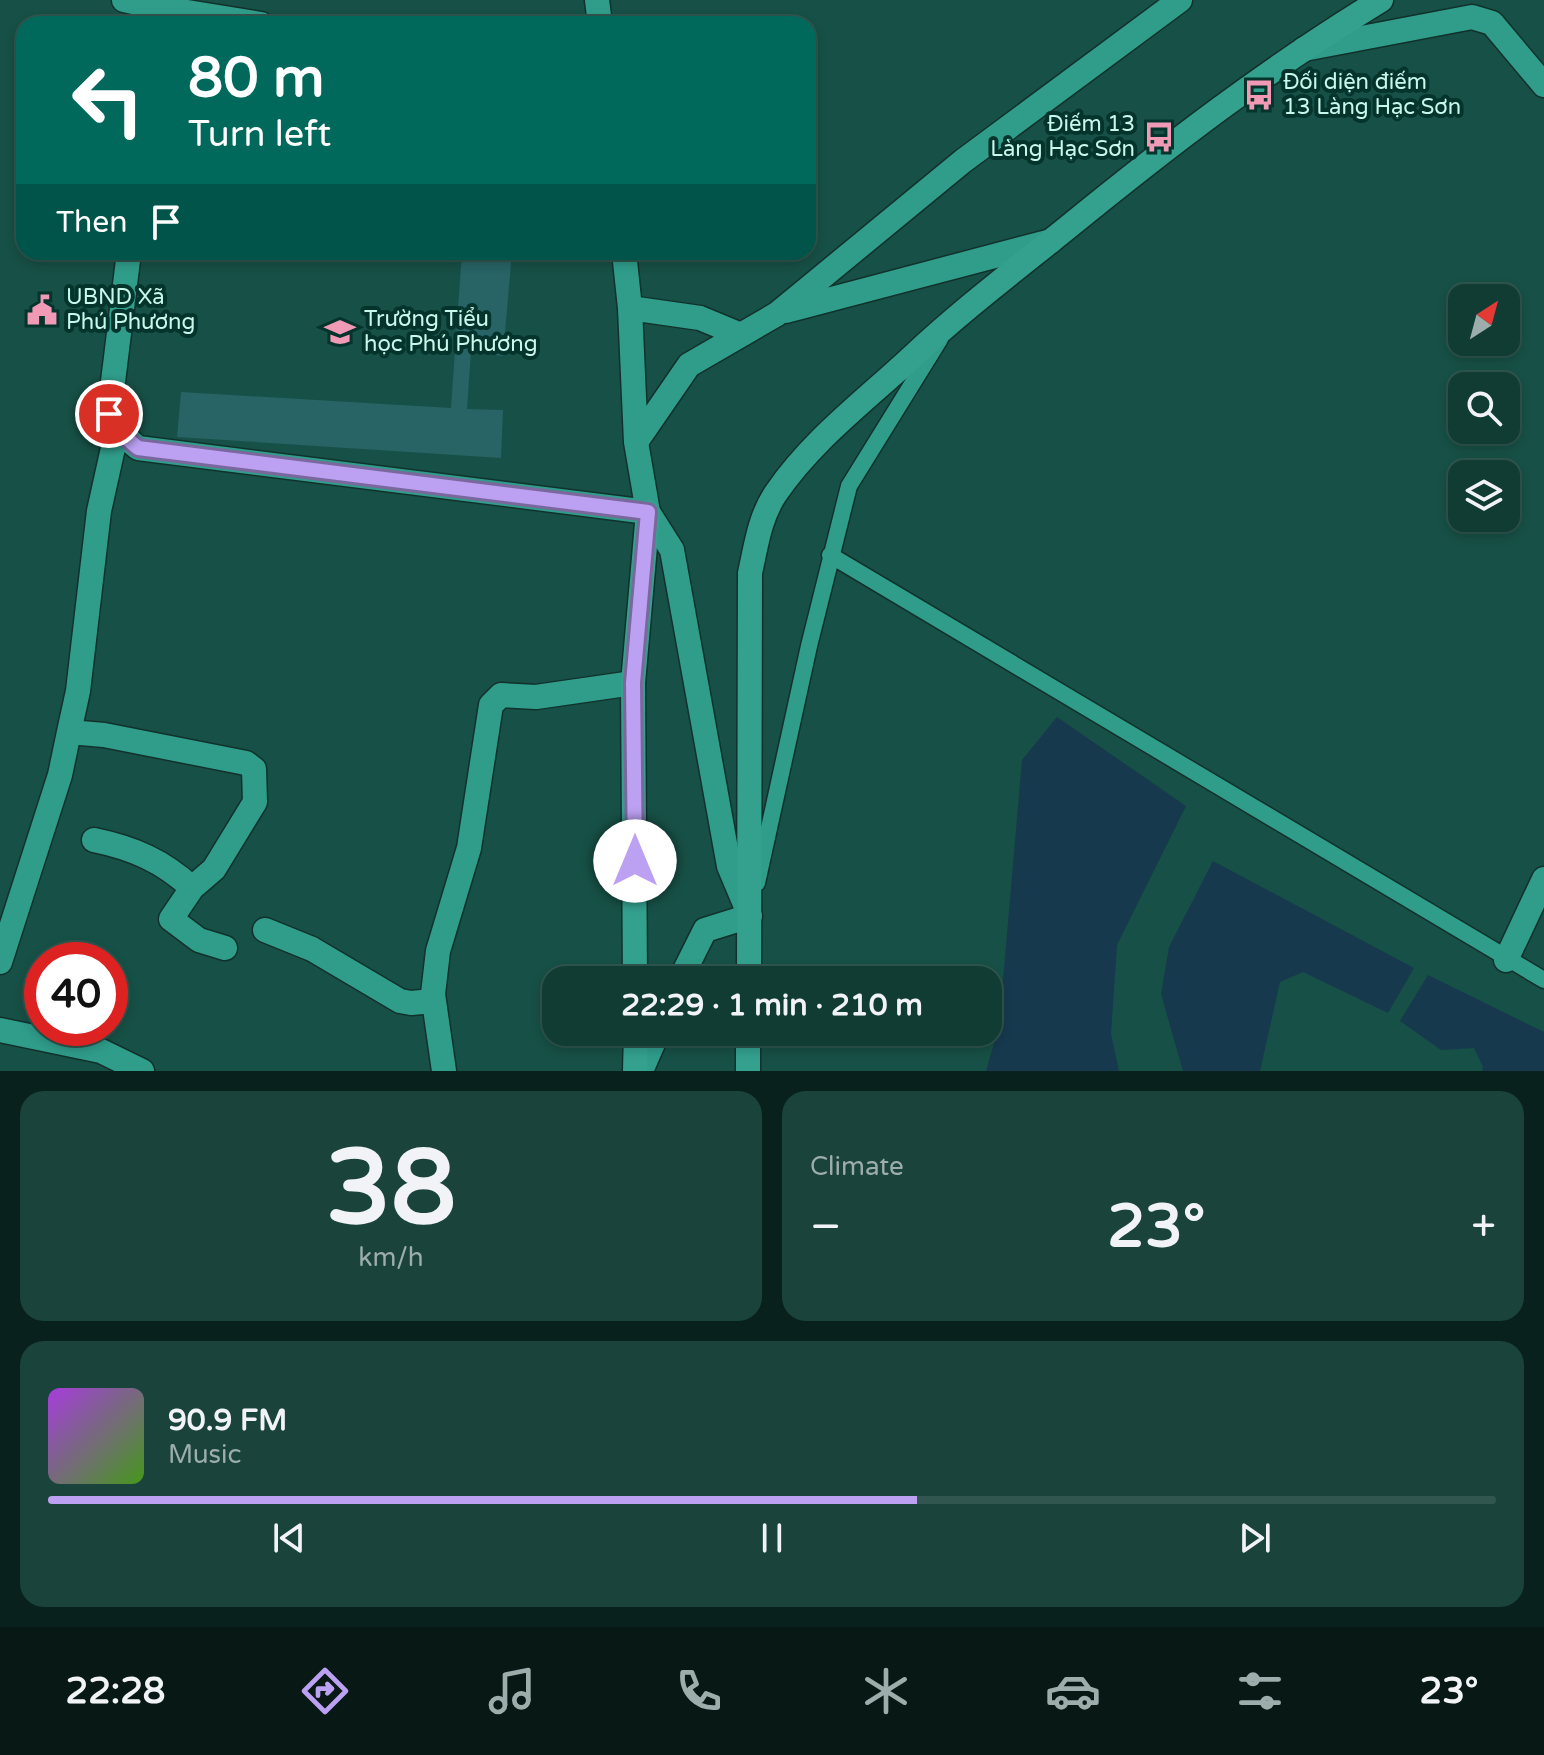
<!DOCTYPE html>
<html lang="en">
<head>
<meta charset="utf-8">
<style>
	body { margin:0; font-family:"Varela Round",sans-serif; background:#1a433c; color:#f1f3f6; height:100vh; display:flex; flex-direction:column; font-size:30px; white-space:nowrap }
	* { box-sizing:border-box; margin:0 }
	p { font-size:26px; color:#9cadac }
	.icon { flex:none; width:44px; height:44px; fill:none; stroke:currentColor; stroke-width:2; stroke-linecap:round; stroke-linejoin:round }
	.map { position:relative; height:1071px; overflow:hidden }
	.panel { display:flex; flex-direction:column; gap:20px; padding:20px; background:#09211d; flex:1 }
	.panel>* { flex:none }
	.top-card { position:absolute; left:16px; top:16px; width:800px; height:244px; border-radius:24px; box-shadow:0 4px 12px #0003,0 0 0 2px #30564f; background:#00695c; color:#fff; overflow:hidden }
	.needle { width:52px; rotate:36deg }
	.buttons { position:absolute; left:1448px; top:284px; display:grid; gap:16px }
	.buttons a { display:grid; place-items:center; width:72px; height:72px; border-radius:16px; background:#113c34; box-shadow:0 4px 12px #0003,0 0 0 2px #30564f; font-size:40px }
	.speed { position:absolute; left:24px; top:942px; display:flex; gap:16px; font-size:40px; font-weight:700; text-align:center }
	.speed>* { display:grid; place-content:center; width:104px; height:104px; border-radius:50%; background:#113c34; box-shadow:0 4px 12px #0003,0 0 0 2px #30564f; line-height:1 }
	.speed .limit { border:12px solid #d22; background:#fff; color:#111 }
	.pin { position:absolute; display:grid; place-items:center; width:68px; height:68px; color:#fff; margin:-34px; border:4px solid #fff; border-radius:50%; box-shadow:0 2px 8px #0007 }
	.me { position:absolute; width:88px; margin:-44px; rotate:0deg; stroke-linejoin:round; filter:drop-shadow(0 0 6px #0008) }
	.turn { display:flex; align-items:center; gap:28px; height:168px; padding:0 40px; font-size:36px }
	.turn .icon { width:104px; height:104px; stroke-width:2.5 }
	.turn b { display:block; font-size:56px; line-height:68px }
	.then { display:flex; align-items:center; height:76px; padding:0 40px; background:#0003; gap:16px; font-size:30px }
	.big { font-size:60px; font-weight:700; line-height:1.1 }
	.panel .tile { flex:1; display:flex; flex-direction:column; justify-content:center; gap:12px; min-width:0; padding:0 28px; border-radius:24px; background:#1a433c }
	.panel .dial { align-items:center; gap:0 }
	.dial b { font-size:104px; line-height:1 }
	.song { display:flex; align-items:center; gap:24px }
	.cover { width:96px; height:96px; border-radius:12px; background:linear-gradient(135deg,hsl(280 70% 55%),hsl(100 70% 35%)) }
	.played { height:8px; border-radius:4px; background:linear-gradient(90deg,#bca0f2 60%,#30564f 60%) }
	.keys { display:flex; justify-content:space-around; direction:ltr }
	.heat { display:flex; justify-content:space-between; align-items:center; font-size:44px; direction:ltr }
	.panel .tiles { flex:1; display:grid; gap:20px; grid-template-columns:1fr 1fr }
	.tile:last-child { grid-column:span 2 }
	.trip { position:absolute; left:542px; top:966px; width:460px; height:80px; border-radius:24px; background:#113c34; box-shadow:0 4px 12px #0003,0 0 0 2px #30564f; font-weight:700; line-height:80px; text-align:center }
	.dock { display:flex; height:128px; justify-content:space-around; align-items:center; background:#071815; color:#9cadac }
	.dock .icon { width:56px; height:56px }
	.dock .current { color:#bca0f2 }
	.dock b { font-size:36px; color:#f1f3f6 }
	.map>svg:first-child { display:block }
	.water { fill:#17394e }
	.building { fill:#286365 }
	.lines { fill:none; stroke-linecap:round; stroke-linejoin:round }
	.lane-casing { stroke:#11322c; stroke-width:19 }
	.street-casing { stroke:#11322c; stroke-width:27 }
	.secondary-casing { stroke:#11322c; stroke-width:27 }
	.lane { stroke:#309d8b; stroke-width:16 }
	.street { stroke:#309d8b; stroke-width:24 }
	.secondary { stroke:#34a18f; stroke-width:24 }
	.route-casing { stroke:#7a689d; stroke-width:20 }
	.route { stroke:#bca0f2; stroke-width:14 }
	.labels { text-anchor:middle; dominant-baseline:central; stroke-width:8; stroke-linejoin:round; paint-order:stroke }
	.poi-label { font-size:22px; fill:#c8f8ec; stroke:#04342c; text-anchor:start }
</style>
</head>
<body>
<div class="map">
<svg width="1544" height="1071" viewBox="0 0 1544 1071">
	<rect width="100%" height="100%" fill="#175046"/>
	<!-- water -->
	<path class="water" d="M1057,717L1186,806L1117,945L1111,1034L1119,1071H986L999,1026L1022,760Z
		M1213,861L1414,968L1388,1013L1303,972L1280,982L1260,1071H1183L1161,994L1169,947Z
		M1428,975L1544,1032V1071H1482L1483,1067L1474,1048L1441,1050L1400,1021Z"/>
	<!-- building -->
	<path class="building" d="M462,252H512L503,356L471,352L467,409L503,410L501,458L177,437L181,392L451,408Z"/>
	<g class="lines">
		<!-- lane casing -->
		<g class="lane-casing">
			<path id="lane" d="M830,555L1544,980
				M757,883L809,646L849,486L940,339"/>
		</g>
		<!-- street casing -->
		<g class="street-casing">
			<path id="street" d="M124,0L156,7V0
				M597,0L600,24
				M155,24L156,7L261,24
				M1304,49L1472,17L1492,23L1544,85
				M129,252L109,414L117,430L138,448L648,512
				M624,252L630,308L636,442L648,512L672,550L729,866L750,916L705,930L680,980
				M630,308L700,318L741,335
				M786,311L1051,241
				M636,442L689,365L777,314L963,161L1180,0
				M69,732L104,735L246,763L254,769L255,802L214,869L192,888L171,919L199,940L225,948
				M94,840C133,848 163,861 192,888
				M265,930L312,949L400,1001L411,1003L433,1001
				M1506,960L1544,879
				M0,962L60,775L69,732L78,691L99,511L117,430
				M0,1030L101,1051L142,1071
				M444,1071L433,994L438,951L469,848L491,705L501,695L536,697L633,683
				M641,1071L658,1032"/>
		</g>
		<!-- secondary casing -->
		<g class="secondary-casing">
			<path id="secondary" d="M635,980L633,683L648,512
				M749,980L750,573C756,546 760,516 776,493C813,439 866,400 913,356C962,310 1015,270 1067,228C1169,145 1269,68 1381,0
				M635,1071L636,1032
				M748,1071V1032"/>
		</g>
		<!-- lane -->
		<use href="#lane" class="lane"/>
		<!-- street -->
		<use href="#street" class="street"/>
		<!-- secondary -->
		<use href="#secondary" class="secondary"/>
	</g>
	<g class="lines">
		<!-- route casing -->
		<g class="route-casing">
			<path id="route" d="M109,414L117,430L138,448L648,512L633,683L635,861"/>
		</g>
		<!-- route -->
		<use href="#route" class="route"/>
	</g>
	<!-- icons -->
	<defs>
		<g id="bus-bare" transform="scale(2.4)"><path d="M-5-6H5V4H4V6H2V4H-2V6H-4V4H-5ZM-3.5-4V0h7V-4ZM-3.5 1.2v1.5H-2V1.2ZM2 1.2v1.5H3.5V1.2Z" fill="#f09ab6" stroke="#04342c" stroke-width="2.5" paint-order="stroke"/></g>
		<g id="civic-bare" transform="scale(2.4)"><path d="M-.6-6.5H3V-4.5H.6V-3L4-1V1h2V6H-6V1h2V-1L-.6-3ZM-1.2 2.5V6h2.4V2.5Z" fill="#f09ab6" stroke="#04342c" stroke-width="2.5" paint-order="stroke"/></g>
		<g id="school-bare" transform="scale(2.4)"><path d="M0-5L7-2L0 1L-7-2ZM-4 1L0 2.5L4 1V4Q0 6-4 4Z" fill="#f09ab6" stroke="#04342c" stroke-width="2.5" paint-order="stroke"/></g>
	</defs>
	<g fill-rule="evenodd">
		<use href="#bus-bare" x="1259" y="95"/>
		<use href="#bus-bare" x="1159" y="137"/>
		<use href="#civic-bare" x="42" y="310"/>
		<use href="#school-bare" x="340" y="332"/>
	</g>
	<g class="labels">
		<!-- poi labels -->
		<g class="poi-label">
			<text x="1283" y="82">Đối diện điếm<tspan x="1283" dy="25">13 Làng Hạc Sơn</tspan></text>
			<text x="1135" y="124" text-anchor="end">Điếm 13<tspan x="1135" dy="25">Làng Hạc Sơn</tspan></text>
			<text x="66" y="297">UBND Xã<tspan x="66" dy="25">Phú Phương</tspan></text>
			<text x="364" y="319">Trường Tiểu<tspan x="364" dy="25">học Phú Phương</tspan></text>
		</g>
	</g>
</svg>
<div class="buttons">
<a><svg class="needle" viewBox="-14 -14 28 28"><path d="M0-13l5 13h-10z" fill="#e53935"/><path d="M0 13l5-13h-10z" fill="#9cadac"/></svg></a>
<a><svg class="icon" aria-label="search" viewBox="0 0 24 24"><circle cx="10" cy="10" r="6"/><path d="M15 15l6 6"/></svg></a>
<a><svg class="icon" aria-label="layers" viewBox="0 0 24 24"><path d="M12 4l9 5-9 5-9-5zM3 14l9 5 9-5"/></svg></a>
</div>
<div class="speed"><div class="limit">40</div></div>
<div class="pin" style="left:109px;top:414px;background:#d93025"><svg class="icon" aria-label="arrive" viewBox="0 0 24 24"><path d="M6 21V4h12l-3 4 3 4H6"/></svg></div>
<svg class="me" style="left:635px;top:861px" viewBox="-20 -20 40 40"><circle r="19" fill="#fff"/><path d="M0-13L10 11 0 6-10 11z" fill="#bca0f2"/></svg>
<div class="trip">22:29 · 1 min · 210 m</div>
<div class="top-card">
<div class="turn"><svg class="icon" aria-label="left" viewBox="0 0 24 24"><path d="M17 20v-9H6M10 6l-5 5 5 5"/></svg><div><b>80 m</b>Turn left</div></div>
<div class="then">Then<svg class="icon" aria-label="arrive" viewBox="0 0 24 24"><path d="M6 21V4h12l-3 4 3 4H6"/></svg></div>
</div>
</div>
<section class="panel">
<div class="tiles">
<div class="tile dial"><b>38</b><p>km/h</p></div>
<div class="tile"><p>Climate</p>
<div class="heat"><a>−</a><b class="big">23°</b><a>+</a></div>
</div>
<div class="tile">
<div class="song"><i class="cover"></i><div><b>90.9 FM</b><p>Music</p></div></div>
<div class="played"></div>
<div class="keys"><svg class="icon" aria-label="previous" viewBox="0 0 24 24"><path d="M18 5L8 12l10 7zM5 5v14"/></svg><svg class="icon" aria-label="pause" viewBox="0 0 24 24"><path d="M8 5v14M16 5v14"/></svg><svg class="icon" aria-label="next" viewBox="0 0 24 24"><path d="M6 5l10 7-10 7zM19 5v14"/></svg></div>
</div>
</div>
</section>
<nav class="dock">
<b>22:28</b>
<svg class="icon current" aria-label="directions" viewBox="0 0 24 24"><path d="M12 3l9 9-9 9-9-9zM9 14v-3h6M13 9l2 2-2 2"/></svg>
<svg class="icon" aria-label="music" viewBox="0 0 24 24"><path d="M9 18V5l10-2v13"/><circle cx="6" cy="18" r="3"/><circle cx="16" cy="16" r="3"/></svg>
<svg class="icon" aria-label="phone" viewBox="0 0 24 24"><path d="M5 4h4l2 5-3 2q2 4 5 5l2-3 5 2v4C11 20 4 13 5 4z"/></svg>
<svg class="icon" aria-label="climate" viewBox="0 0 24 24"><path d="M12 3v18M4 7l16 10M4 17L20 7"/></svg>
<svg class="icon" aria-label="car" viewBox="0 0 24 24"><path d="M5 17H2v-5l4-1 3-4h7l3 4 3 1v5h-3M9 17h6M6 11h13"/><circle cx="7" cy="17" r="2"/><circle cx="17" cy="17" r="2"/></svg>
<svg class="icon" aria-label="filters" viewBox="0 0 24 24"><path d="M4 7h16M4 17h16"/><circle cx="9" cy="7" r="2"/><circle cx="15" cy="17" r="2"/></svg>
<b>23°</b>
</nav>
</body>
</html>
